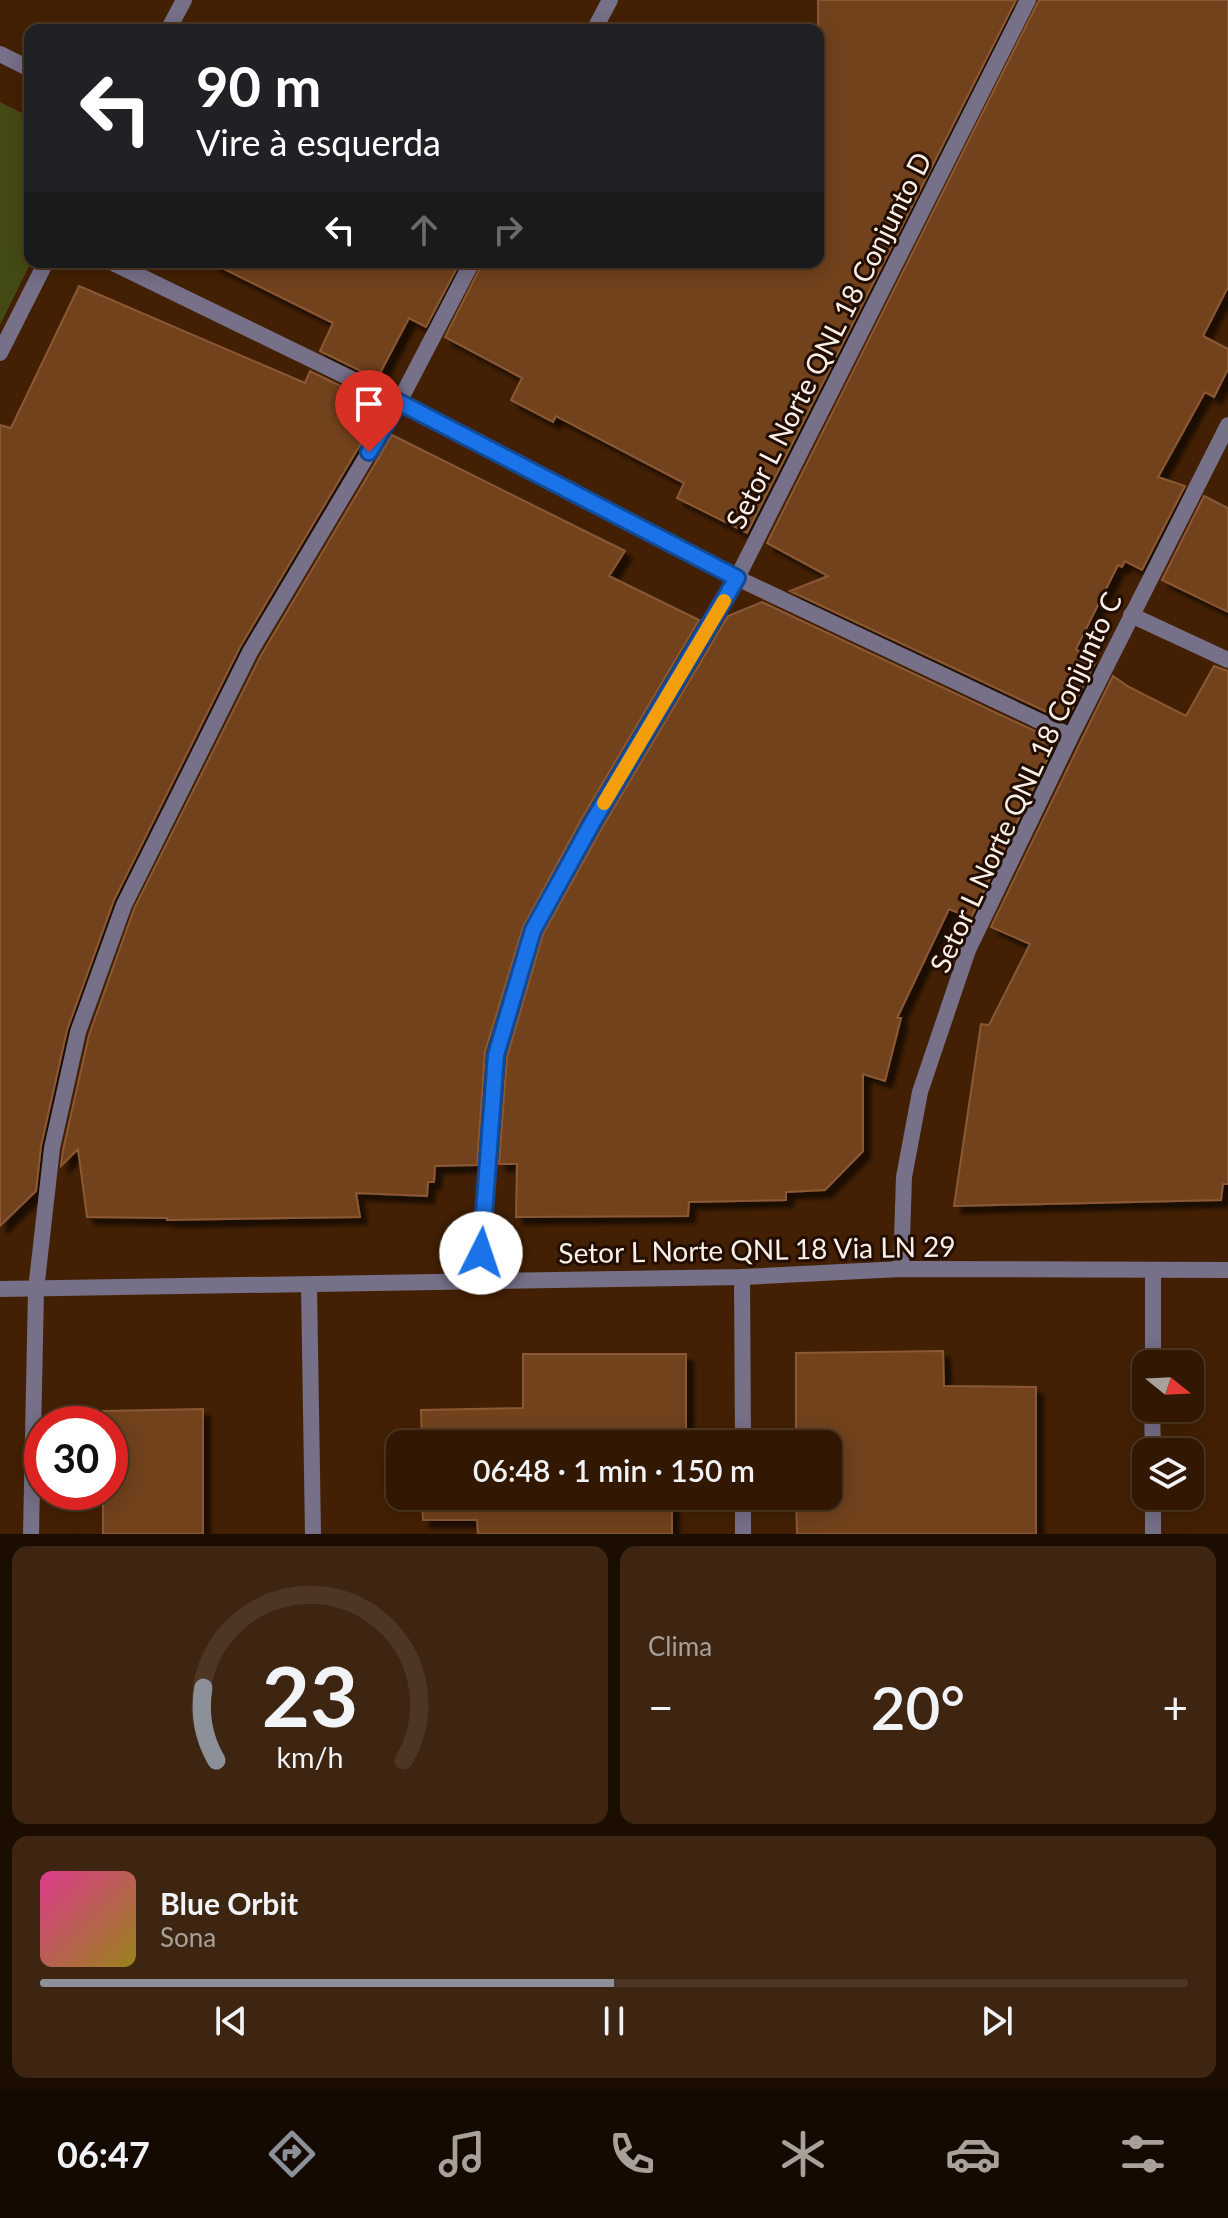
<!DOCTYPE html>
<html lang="pt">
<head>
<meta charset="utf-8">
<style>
	body { margin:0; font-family:Lato,sans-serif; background:#3d2511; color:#f1f3f6; height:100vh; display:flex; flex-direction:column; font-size:30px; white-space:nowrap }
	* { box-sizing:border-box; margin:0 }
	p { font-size:26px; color:#a8a099 }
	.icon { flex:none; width:44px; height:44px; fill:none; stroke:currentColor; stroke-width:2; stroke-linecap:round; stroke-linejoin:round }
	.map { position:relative; height:1534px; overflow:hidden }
	.details { display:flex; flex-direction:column; gap:12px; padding:12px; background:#1c0d01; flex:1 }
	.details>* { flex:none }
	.hud { position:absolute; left:24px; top:24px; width:800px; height:244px; border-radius:16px; box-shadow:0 4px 20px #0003,0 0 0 2px #4d3724; background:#202124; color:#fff; overflow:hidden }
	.needle { width:52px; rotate:108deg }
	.controls { position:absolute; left:1132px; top:1350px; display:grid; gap:16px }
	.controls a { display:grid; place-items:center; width:72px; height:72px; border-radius:16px; background:#321802; box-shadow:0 4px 20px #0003,0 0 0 2px #4d3724; font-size:40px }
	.speed { position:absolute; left:24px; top:1406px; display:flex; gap:16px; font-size:40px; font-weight:700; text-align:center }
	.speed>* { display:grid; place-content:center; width:104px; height:104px; border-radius:50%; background:#321802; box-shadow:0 4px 20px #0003,0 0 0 2px #4d3724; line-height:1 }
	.speed .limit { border:12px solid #d22; background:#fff; color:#111 }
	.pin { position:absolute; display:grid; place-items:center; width:68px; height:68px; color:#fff; margin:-82px -34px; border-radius:50% 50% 50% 0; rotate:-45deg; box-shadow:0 0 8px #0007 }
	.pin .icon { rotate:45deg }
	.me { position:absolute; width:88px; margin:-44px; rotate:4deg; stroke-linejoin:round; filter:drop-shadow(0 0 6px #0008) }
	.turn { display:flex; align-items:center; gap:28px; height:168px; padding:0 40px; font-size:36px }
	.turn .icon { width:104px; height:104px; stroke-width:2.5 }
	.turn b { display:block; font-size:56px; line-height:68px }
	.lanes { display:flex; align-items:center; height:76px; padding:0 40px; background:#0003; justify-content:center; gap:40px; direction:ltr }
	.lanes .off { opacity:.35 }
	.big { font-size:60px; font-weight:600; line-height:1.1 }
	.details .tile { flex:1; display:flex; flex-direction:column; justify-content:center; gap:12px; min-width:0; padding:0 28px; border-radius:16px; background:#3d2511 }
	.details .dial { align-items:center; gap:0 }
	.dial svg { height:208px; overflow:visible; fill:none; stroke:#4d3724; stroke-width:7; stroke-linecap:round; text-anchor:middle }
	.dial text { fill:#f1f3f6; stroke:none }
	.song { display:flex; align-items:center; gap:24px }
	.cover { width:96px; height:96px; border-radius:12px; background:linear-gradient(135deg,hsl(330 70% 55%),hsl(50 70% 35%)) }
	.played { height:8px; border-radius:4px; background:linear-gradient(90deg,#8c9099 50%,#4d3724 50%) }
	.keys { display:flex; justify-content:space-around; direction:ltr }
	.heat { display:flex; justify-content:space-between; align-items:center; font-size:44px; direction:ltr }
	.details .tiles { flex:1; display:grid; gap:12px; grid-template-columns:1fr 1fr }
	.tile:last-child { grid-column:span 2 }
	.trip { position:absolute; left:386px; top:1430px; width:456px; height:80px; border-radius:16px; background:#321802; box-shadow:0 4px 20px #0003,0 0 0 2px #4d3724; font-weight:600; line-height:80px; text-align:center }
	.menu { display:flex; height:128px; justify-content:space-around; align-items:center; background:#140a01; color:#a8a099 }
	.menu .icon { width:56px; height:56px }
	.menu .current { color:#8c9099 }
	.menu b { font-size:36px; color:#f1f3f6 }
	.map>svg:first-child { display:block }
	.green { fill:#444a14 }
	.building { fill:#71421d; stroke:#8b5935; stroke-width:2; filter:url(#shadow) }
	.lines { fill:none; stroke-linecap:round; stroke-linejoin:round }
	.pedestrian { stroke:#767088; stroke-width:16 }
	.minor { stroke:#767088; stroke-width:16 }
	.tertiary { stroke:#767088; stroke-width:16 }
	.route-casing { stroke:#114b97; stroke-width:20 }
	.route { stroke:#1a73e8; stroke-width:14 }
	.slow { stroke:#f59e0b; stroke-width:14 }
	.labels { text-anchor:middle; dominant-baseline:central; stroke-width:6; stroke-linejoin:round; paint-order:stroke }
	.street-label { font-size:28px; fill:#fbf0e8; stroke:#210d01 }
</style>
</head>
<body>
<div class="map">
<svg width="1228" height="1534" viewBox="0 0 1228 1534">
	<defs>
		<filter id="shadow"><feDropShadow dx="7" dy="7" stdDeviation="2" flood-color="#0009"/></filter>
	</defs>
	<rect width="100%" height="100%" fill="#432003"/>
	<!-- green -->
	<path class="green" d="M0,102L30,117L31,262L0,325Z"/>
	<!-- building -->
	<path class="building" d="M818,0H1016L747,533L677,498L684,483L556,416L553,422L511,400L522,378L445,337L483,262H818Z
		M1039,0H1228V287L1203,336L1228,349V369L1214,397L1205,392L1158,477L1185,486L1142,570L1125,561L1122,567L1118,565L1076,649L1095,663L1066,721L790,591L828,576L767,543Z
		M210,262H460L426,327L409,318L377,379L320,351L333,323Z
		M79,286L305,383L310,371L367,399L357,417L372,425L240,647L114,900L67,1030L41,1146L36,1191L0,1226V425L11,428Z
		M392,435L625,551L609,576L699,620L582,818L523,927L485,1052L477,1165L435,1166L434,1182H428L427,1196L356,1193L360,1217L167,1220V1218L87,1217L78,1149L61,1166L63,1150L89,1035L134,909L260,657Z
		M1204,496L1228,508V612L1162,580Z
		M762,602L1056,741L971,918L949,909L897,1018H901L885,1081L863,1074V1151L825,1190L786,1192V1200L689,1202L688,1216L516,1217L517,1164H499L507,1057L543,934L602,828L728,616Z
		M1214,666L1228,671V1184H1223L1221,1200L954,1206L981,1024L989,1025L1030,944L991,927L1081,741L1113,676L1129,687L1186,716Z
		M943,1351L944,1386L1036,1387V1534H797L796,1496H828V1444H796V1353Z
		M523,1354H686V1444H422L421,1410L523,1408Z
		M203,1409V1534H103V1492H110V1424H103V1411Z
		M422,1496H672V1534H478L477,1520H423Z"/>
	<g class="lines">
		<!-- pedestrian -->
		<path class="pedestrian" d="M1153,1364V1272"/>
		<!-- minor -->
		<path class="minor" d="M168,30L184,0
			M594,30L610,0
			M0,54L30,69
			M111,262L399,402L737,578L1071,736
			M0,353L46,262
			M1131,615L1228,660
			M901,1269L904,1177L920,1092L968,950L1071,736L1228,425
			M742,1277L743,1444
			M479,1281L496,1055L533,930L592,823L737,578L1028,0
			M309,1285L313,1534
			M1152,1408L1153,1452
			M743,1496V1534
			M1153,1496V1534
			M31,1534L36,1290L52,1148L78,1032L124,905L250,652L399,402L472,262"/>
		<!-- tertiary -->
		<path class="tertiary" d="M0,1289L742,1277L901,1269L1228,1270"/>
	</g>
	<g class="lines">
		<!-- route casing -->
		<g class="route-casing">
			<path id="route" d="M369,452L399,402L737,578L592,823L533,930L496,1055L481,1253"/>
		</g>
		<!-- route -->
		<use href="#route" class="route"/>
		<!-- slow -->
		<path class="slow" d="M604,803L724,601"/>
	</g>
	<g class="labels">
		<!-- street labels -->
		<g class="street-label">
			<text transform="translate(828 340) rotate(-63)">Setor L Norte QNL 18 Conjunto D</text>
			<text transform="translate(1025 782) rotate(-65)">Setor L Norte QNL 18 Conjunto C</text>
			<text transform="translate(757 1249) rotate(-1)">Setor L Norte QNL 18 Via LN 29</text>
		</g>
	</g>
</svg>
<div class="controls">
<a><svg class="needle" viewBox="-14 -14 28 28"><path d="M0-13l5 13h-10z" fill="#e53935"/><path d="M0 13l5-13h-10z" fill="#a8a099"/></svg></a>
<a><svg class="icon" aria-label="layers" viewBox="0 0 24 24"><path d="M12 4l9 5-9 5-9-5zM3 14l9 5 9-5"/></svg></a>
</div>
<div class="speed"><div class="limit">30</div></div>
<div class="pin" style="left:369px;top:452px;background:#d93025"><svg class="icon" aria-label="arrive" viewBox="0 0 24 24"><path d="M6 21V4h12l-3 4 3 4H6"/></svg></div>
<svg class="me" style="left:481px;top:1253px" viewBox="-20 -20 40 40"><circle r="19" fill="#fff"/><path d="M0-13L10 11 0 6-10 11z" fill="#1a73e8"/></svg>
<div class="trip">06:48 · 1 min · 150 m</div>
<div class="hud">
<div class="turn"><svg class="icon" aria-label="left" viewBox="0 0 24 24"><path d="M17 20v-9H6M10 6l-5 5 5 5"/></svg><div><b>90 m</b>Vire à esquerda</div></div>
<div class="lanes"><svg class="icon" aria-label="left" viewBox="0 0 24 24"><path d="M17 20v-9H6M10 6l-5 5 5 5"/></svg><svg class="icon off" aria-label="ahead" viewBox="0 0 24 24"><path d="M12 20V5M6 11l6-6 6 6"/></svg><svg class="icon off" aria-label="right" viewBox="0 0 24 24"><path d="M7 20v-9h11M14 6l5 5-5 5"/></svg></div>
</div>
</div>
<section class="details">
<div class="tiles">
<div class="tile dial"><svg viewBox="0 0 100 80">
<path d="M14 69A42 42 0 1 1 86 69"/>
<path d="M14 69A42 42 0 0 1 9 41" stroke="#8c9099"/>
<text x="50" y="56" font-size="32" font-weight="700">23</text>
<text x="50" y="72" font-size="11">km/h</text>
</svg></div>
<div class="tile"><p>Clima</p>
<div class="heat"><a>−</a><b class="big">20°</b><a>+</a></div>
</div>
<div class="tile">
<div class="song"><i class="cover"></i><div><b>Blue Orbit</b><p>Sona</p></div></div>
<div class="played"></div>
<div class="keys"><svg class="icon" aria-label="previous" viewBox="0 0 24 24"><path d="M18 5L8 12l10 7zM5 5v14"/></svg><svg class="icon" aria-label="pause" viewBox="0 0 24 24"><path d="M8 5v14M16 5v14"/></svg><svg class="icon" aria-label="next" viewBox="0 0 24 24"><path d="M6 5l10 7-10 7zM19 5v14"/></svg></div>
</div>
</div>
</section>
<nav class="menu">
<b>06:47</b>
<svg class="icon current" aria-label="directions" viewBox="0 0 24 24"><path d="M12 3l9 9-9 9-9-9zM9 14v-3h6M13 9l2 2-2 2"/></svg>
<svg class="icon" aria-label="music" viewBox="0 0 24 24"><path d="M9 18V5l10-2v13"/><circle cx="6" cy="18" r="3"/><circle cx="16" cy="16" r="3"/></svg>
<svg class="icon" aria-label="phone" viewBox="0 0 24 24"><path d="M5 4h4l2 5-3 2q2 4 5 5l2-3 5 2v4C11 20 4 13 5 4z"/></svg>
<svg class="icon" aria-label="climate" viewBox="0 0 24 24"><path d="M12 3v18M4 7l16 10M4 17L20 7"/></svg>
<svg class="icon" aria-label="car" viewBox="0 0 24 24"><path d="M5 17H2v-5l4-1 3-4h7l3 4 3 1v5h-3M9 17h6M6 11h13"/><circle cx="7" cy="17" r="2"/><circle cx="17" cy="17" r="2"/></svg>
<svg class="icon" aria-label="filters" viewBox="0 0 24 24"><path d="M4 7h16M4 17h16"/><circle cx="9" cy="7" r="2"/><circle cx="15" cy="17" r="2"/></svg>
</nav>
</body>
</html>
